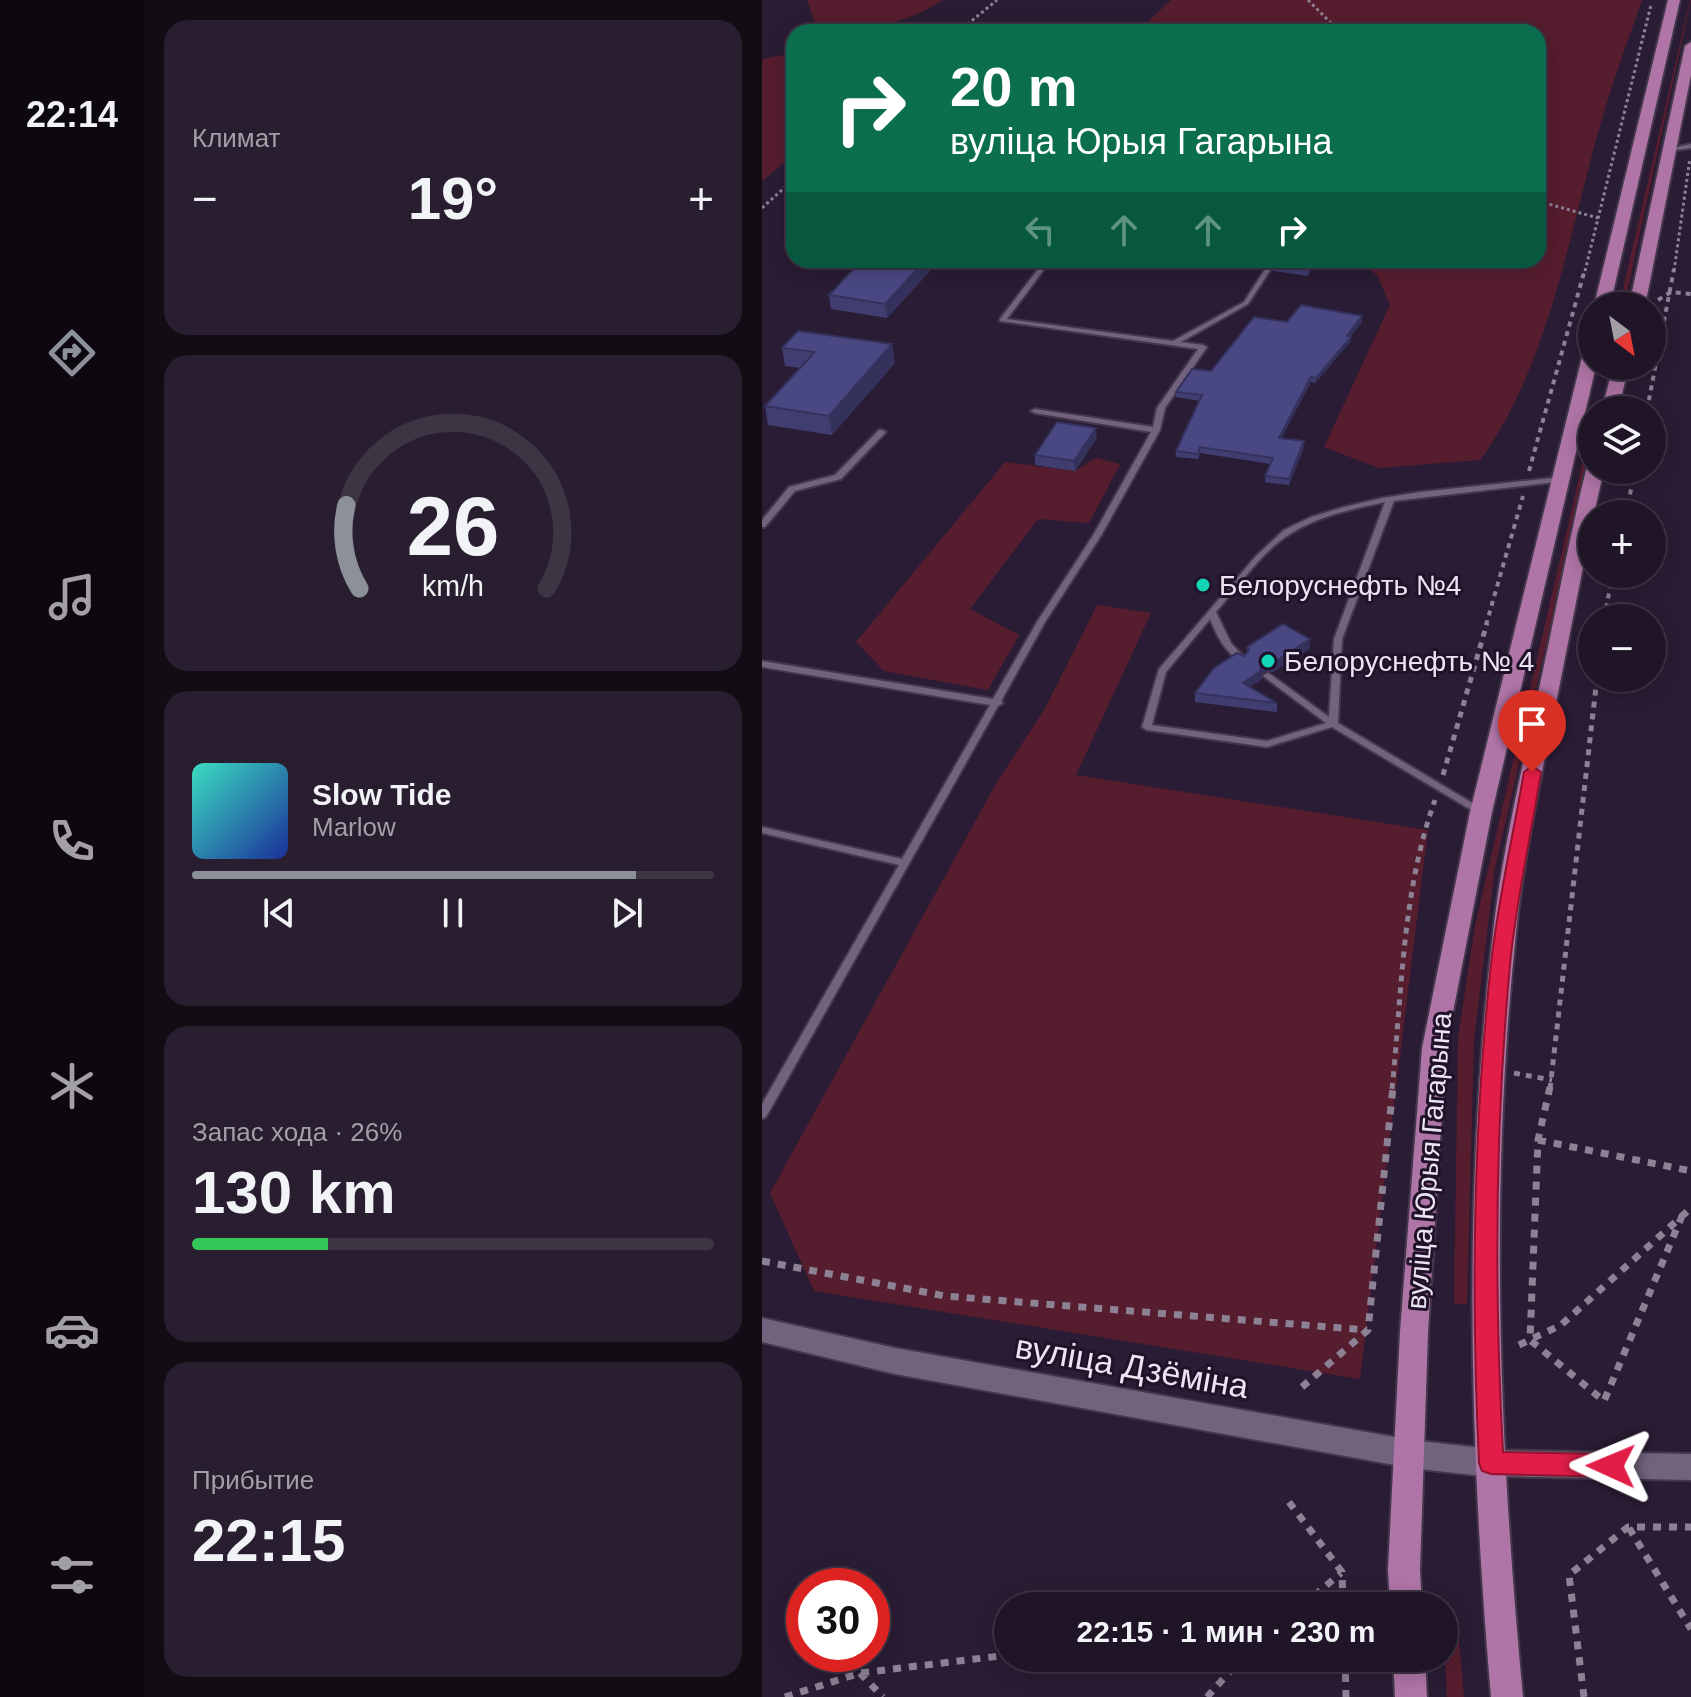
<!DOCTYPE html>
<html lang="ru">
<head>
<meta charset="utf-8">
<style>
	body { margin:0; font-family:Arial,sans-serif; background:#281e2f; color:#f1f3f6; height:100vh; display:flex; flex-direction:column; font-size:30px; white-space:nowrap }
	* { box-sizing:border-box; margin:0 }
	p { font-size:26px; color:#a29fa7 }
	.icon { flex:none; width:44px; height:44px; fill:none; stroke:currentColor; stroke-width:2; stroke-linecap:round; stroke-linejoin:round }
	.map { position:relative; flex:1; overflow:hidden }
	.drawer { display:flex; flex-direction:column; gap:20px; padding:20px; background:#120c15; width:618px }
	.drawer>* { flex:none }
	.hud { position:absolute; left:24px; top:24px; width:760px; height:244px; border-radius:24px; box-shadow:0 4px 20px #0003,0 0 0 2px #3d3444; background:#0b6e4f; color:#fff; overflow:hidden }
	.needle { width:52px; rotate:148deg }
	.controls { position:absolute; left:816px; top:292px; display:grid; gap:16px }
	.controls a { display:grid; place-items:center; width:88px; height:88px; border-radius:50%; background:#201527; box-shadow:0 4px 20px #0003,0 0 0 2px #3d3444; font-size:40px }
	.speed { position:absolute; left:24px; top:1568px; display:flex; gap:16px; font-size:40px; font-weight:700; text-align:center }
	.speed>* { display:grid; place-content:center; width:104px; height:104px; border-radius:50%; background:#201527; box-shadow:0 4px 20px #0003,0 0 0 2px #3d3444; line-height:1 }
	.speed .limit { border:12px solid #d22; background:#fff; color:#111 }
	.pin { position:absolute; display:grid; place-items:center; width:68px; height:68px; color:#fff; margin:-82px -34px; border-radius:50% 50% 50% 0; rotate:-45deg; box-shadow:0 0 8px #0007 }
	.pin .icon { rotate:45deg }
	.me { position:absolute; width:88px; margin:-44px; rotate:271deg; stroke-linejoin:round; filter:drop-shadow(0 0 6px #0008) }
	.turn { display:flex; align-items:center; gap:28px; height:168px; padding:0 32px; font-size:36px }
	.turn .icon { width:104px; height:104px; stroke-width:2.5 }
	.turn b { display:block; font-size:56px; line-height:68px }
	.lanes { display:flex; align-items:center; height:76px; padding:0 32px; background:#0003; justify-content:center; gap:40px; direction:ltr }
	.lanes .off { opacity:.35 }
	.big { font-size:60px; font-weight:700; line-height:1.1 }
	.drawer .widget { flex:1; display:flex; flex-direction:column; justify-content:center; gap:12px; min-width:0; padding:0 28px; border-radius:24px; background:#281e2f }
	.drawer .dial { align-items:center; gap:0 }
	.dial svg { height:208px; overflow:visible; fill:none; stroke:#3d3444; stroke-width:7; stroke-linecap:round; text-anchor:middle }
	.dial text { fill:#f1f3f6; stroke:none }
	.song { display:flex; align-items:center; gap:24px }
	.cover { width:96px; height:96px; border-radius:12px; background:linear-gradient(135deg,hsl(170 70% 55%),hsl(230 70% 35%)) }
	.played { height:8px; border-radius:4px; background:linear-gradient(90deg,#8c9099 85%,#3d3444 85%) }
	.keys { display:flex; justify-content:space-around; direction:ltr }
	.heat { display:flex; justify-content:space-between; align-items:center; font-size:44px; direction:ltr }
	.charge { height:12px; border-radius:6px; background:linear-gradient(90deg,#34c759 26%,#3d3444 0) }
	.trip { position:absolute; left:232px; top:1592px; width:464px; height:80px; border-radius:40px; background:#201527; box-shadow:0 4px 20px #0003,0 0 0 2px #3d3444; font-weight:700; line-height:80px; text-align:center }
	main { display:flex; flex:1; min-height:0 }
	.tab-bar { display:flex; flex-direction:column; width:144px; justify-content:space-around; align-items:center; background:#0d0810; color:#a29fa7 }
	.tab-bar .icon { width:56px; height:56px }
	.tab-bar .selected { color:#8c9099 }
	.tab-bar b { font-size:36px; color:#f1f3f6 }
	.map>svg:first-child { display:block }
	.green { fill:#561d2e }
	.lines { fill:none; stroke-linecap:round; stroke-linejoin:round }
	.service-casing { stroke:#42374b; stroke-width:4 }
	.minor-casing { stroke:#42374b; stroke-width:4 }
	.secondary-casing { stroke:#42374b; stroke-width:4 }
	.primary-casing { stroke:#42374b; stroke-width:4 }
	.path-far3 { stroke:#8c8195; stroke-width:3; stroke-dasharray:3 3; stroke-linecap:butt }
	.path-far2 { stroke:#8c8195; stroke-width:4; stroke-dasharray:5 5; stroke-linecap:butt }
	.path-far1 { stroke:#8c8195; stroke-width:5; stroke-dasharray:6 6; stroke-linecap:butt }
	.path { stroke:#8c8195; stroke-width:7; stroke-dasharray:8 8; stroke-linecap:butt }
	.service { fill:#72627e; fill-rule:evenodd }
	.minor { fill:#72627e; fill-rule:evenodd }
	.secondary { fill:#72627e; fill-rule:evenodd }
	.primary { fill:#af75a6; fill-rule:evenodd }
	.wall { fill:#403e71 }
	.shaded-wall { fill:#34325c }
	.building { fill:#4a4883; stroke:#34325c; stroke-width:2 }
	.route { fill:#e11d48; stroke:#92132f; stroke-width:2 }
	.poi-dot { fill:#11d5b4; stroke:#201329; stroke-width:3 }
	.labels { text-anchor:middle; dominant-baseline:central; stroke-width:6; stroke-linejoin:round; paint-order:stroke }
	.poi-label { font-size:28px; fill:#ece3f3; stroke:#201329; text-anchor:start }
	.street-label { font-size:28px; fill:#ece3f3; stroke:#201329 }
	.near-street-label { font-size:34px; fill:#ece3f3; stroke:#201329 }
</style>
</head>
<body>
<main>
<nav class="tab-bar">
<b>22:14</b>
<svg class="icon selected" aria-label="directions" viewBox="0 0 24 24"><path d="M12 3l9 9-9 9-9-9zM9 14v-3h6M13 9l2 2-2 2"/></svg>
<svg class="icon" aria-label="music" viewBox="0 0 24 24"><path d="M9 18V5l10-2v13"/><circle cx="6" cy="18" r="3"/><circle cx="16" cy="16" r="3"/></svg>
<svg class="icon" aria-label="phone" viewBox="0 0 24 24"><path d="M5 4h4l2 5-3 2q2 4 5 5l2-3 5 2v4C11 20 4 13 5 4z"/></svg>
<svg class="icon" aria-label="climate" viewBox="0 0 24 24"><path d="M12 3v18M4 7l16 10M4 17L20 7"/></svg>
<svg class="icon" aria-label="car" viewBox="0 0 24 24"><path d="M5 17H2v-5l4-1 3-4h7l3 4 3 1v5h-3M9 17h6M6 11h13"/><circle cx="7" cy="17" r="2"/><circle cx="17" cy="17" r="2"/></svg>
<svg class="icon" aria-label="filters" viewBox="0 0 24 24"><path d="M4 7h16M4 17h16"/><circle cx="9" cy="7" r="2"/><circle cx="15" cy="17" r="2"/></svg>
</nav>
<section class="drawer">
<div class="widget"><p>Климат</p>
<div class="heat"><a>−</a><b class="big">19°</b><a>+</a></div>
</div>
<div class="widget dial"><svg viewBox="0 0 100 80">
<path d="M14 69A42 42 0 1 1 86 69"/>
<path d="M14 69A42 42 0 0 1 9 37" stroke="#8c9099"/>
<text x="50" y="56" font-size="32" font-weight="700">26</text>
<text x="50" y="72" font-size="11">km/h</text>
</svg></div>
<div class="widget">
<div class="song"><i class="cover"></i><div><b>Slow Tide</b><p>Marlow</p></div></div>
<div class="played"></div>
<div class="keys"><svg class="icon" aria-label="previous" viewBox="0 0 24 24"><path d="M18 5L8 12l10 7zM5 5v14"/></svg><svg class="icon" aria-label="pause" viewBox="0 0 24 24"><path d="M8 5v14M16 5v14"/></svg><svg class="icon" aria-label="next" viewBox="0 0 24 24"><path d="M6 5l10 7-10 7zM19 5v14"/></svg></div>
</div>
<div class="widget"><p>Запас хода · 26%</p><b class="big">130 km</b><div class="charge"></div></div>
<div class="widget"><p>Прибытие</p><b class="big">22:15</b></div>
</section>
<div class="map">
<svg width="929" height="1697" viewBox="0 0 929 1697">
	<rect width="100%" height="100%" fill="#2a1c34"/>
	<!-- green -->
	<path class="green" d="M45,0H180C148,24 96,32 56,32Z
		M409,0H880C864,46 847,92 834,140C805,246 784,369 718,460L617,468L562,447L628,305L615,275L594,260H776V32H375Z
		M929,0L862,306H857L928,0Z
		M32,53V155L0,181V59Z
		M830,422V444L733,868L712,1040L705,1305L692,1303L696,1038L713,925Z
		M334,458L358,464L327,523L276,519L208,609L257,635L226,690L122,671L94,642L243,462L313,471Z
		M335,605L389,613L314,775L666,830L598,1379L52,1291L8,1193L235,782L282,710Z
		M682,1639H697L702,1697H685Z"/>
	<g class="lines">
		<!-- service casing -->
		<g class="service-casing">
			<path id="service" d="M929,144V148L908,151L905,149Z
				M283,260H289L245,319L411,341L482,302L509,260H515L486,304L419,342L441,345L445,347L403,408L398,430L340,534L283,622L239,701L241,703L236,706L4,1117L0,1119V1104L137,865L0,833V827L140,859L228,705L0,667V661L231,699L275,622L332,534L389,432L273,413L269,411L273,409L391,427L395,408L436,349L238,321V319Z
				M117,430H120L124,432L79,479L33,491L3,527H0V520L27,487L73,475Z
				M800,477L804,479L803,481L632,501L580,639L576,723L722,810L724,812L722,814H716L570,727L505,747L385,730L380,727L397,669L494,556L522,530L549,517L582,507L620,498L658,492ZM623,502L572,639L567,717L508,674L505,673L501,676L564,723L505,741L390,725L404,672L448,619C455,636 463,653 480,662L484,659L469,643L454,612C475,588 501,550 528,534C556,516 591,509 623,502Z"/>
		</g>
		<!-- minor casing -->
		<g class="minor-casing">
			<path id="minor" d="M729,1450L929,1454V1480L729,1476L719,1472L715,1463L719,1454Z"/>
		</g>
		<!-- secondary casing -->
		<g class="secondary-casing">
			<path id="secondary" d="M0,1318L133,1348L649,1440L729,1449L740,1453L744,1463L740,1473L729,1477L649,1468L133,1374L0,1342Z"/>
		</g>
		<!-- primary casing -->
		<g class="primary-casing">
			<path id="primary" d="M906,0H918L848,306H832Z
				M929,42V75L883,306H867L923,46Z
				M830,344V366H834L730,812L684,1048L666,1332L658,1570L660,1606H628L626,1570L638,1332L660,1048L708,812L822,349Z
				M851,366H867L856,410H840Z
				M830,466V470H842C825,541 812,615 797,688C781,769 762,851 754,933C727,1187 737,1443 761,1697H729C707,1443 701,1187 731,933C740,851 760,770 777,689C793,616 806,543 824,470Z
				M631,1658H663L665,1697H633Z"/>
		</g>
		<!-- path-far3 -->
		<path class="path-far3" d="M546,0L578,32
			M196,32L235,0
			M776,201L836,218
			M0,208L32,179
			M823,271L889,5
			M912,271L928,158"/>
		<!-- path-far2 -->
		<path class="path-far2" d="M896,300L909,292L929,294
			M885,410L912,269
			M767,471L823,269
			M864,514L873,470
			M842,618L851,574
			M724,625L761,496"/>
		<!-- path-far1 -->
		<path class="path-far1" d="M681,775L725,623
			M752,1073L790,1080
			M630,1089C640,993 640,891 673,800
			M788,1089L835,678"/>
		<!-- path -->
		<path class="path" d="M788,1087L776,1140L768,1340L842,1401L920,1216
			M776,1140L929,1171
			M0,1261L183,1296L605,1330
			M757,1345L799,1325L929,1208
			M540,1387L606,1330L631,1087
			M527,1502L580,1572L581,1606
			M867,1528L929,1629
			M540,1606L579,1573
			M583,1658L584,1697
			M98,1673L121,1697
			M23,1697L98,1673L246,1655
			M445,1697L480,1658
			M822,1697L807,1575L866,1527H929"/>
		<!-- service -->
		<use href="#service" class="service"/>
		<!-- minor -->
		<use href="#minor" class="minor"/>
		<!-- secondary -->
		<use href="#secondary" class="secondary"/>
		<!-- primary -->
		<use href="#primary" class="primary"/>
	</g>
	<!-- wall -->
	<path class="wall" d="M178,260L125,318L69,309L67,295Z
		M511,260H554L546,276L511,271Z
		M600,316V322L588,337V342L553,383L549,382L519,438L542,447L527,485L503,482V476L509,464L438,453L436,459L414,457V451L438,401L414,397V392L525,322Z
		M130,344L133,363L70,435L6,425L3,406L38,368L23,366L20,348Z
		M335,438L313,471L273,465V455Z
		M485,647L548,648L511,672L503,671L500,674V679L488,687L515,703V712L433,702V693L482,656L485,652Z"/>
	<!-- shaded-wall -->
	<path class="shaded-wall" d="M164,260H178L125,318L123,304Z
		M547,260H554L546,276V262Z
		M600,316V322L585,341V336Z
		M589,337L588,342L553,383L554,378Z
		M130,344L133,363L70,435L67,416Z
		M549,377V382L517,443V438Z
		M334,428L335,438L313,471L312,461Z
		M542,441V447L527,485V479Z
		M548,639V648L511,672V663Z
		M503,662V671L500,674V679L481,692V683Z"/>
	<!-- building -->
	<path class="building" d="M100,260H164L123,304L67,295Z
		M539,305L600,316L585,336L589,337L554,378L549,377L517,438L542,441L527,479L503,476L511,458L438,447L436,454L414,451L440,395L414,392L430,369L449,371L492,317L525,322Z
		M36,331L130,344L67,416L3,406L53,352L20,348Z
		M295,422L334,428L312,461L273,455Z
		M521,624L548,639L511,663L503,662L498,667L500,670L481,683L515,703L433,693L452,668L475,653L482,656L487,650L485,647Z"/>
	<!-- route -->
	<path class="route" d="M770,766L779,772C769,836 754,900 748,965C733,1127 732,1289 741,1452L849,1454L858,1458L861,1466L858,1474L849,1477L729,1474L720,1471L717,1463C709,1296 711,1130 729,964C736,900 751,836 762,772Z"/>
	<!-- markers -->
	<g class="poi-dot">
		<circle cx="441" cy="585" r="8"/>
		<circle cx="506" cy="661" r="8"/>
	</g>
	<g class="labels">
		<!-- poi labels -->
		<g class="poi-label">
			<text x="457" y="585">Белоруснефть №4</text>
			<text x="522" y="661">Белоруснефть № 4</text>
		</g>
		<!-- street labels -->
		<g class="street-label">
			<text transform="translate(667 1161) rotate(-85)">вуліца Юрыя Гагарына</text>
		</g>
		<!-- near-street labels -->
		<g class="near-street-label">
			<text transform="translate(370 1366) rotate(10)">вуліца Дзёміна</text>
		</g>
	</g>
</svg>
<div class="controls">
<a><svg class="needle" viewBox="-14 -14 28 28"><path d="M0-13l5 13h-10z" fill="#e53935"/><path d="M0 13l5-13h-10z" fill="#a29fa7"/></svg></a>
<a><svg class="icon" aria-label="layers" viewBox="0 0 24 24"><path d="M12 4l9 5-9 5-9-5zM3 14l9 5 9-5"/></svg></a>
<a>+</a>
<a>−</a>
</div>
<div class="speed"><div class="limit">30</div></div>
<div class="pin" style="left:770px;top:772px;background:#d93025"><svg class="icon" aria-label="arrive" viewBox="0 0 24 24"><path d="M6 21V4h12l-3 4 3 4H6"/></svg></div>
<svg class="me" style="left:849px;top:1466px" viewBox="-20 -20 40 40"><path d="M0-17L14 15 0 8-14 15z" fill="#e11d48" stroke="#fff" stroke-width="4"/></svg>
<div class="trip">22:15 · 1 мин · 230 m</div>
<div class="hud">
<div class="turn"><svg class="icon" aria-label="right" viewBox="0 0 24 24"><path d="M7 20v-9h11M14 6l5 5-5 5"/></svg><div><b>20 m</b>вуліца Юрыя Гагарына</div></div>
<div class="lanes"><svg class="icon off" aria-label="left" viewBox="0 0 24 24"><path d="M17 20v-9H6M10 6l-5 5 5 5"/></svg><svg class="icon off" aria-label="ahead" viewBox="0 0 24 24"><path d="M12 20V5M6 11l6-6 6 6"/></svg><svg class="icon off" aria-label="ahead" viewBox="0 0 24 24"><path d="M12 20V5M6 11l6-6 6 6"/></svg><svg class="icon" aria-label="right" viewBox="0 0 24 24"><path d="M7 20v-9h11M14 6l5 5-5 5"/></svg></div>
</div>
</div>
</main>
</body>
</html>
